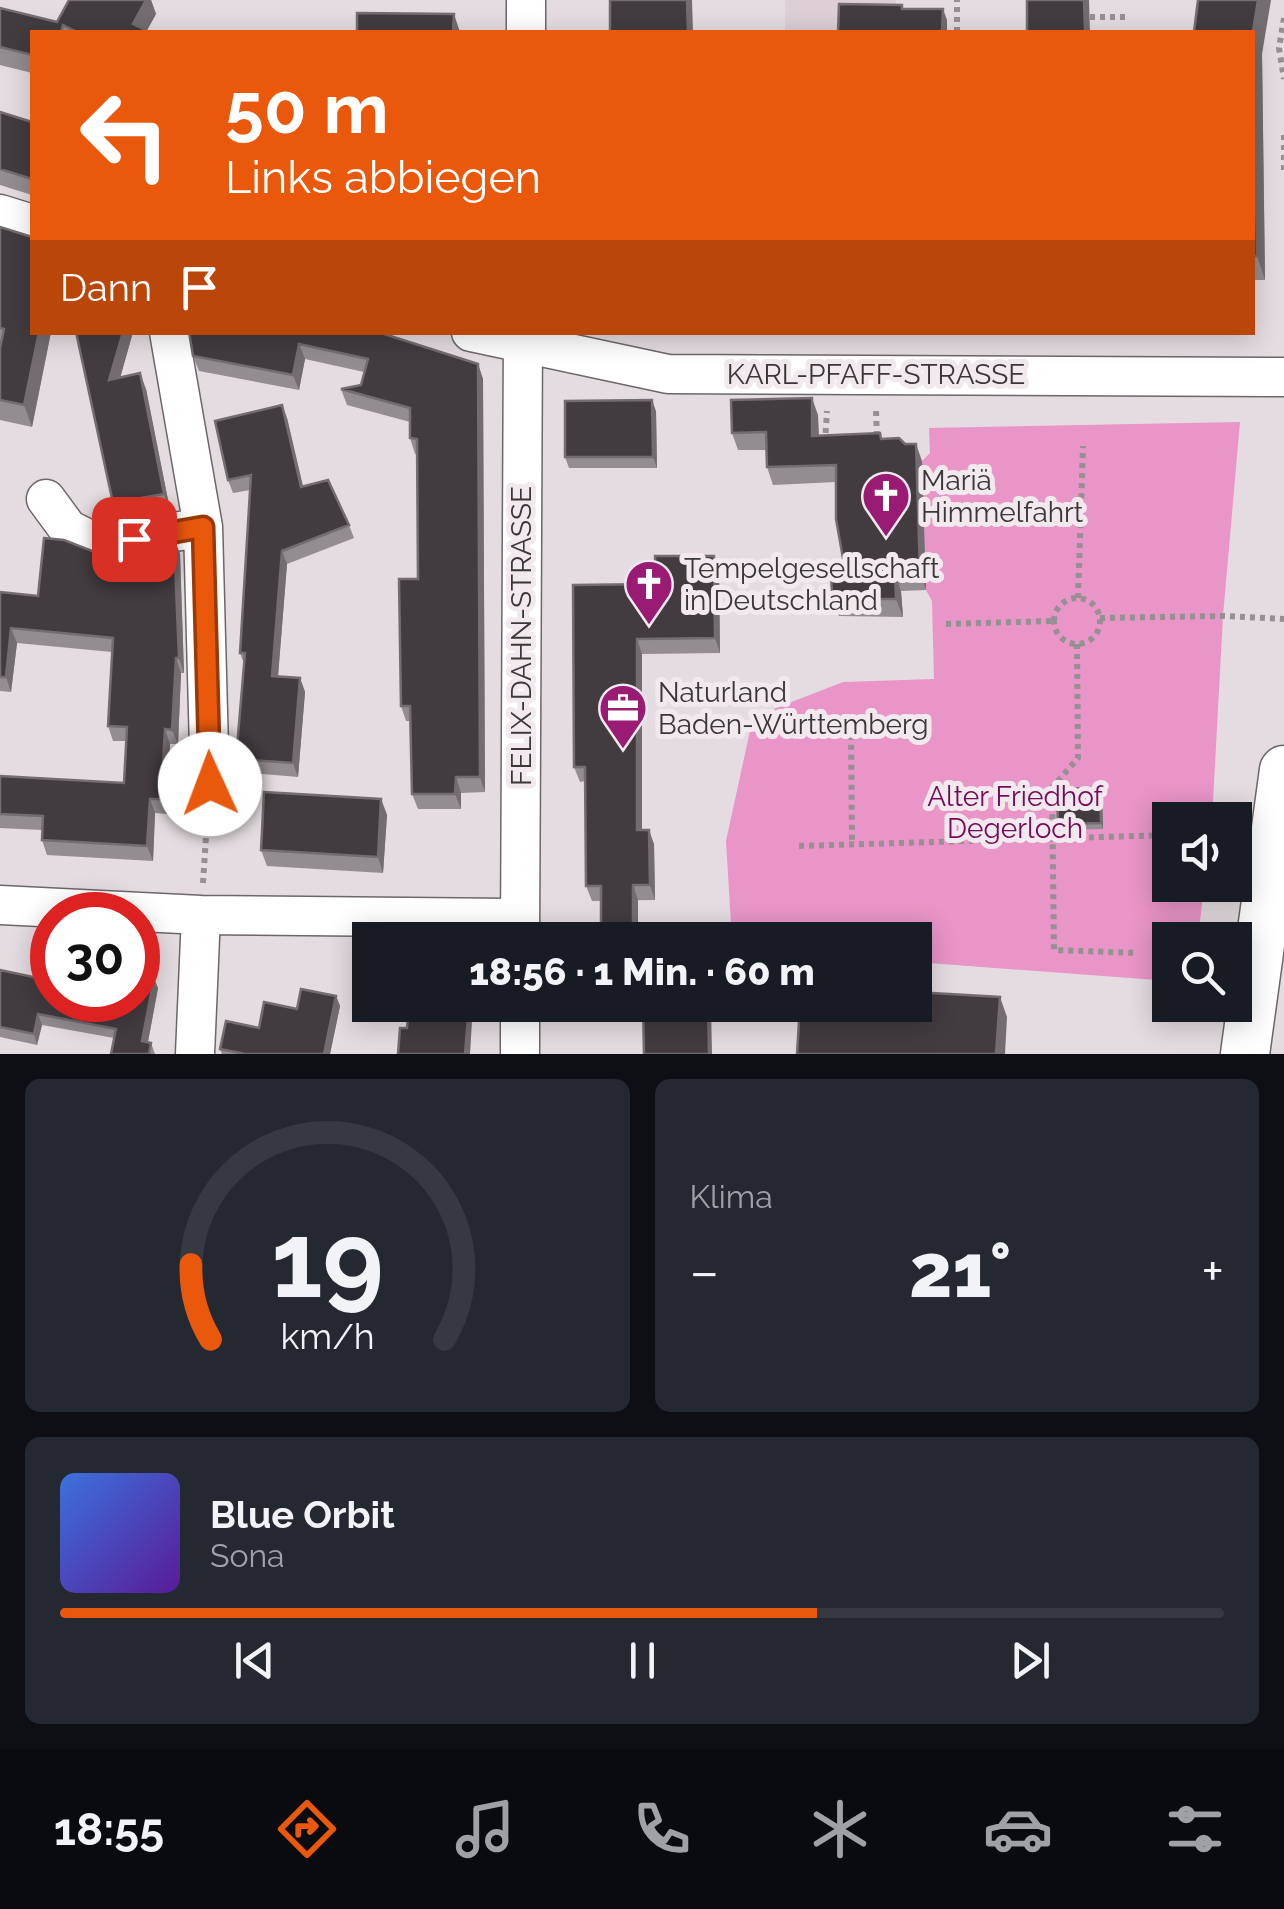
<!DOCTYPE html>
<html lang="de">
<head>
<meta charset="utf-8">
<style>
	body { margin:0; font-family:Raleway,sans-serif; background:#242831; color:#f1f3f6; height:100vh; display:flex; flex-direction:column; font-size:38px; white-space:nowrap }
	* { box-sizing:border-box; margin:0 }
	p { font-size:32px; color:#9ea1a6 }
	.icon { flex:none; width:55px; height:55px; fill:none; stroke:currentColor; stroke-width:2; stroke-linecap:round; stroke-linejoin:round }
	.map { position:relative; height:1054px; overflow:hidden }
	.sheet { display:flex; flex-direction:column; gap:25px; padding:25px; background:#0d0f14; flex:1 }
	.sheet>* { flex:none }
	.banner { position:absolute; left:30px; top:30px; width:1225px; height:305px; border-radius:0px; box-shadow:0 5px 25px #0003; background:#ea580c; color:#fff; overflow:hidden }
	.fabs { position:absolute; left:1152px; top:802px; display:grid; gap:20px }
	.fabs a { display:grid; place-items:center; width:100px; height:100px; border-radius:0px; background:#171b24; box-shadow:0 5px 25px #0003; font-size:50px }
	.speed { position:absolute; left:30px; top:892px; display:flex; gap:20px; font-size:50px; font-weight:700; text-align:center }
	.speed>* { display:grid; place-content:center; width:130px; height:130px; border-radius:50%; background:#171b24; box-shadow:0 5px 25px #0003; line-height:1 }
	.speed .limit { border:15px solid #d22; background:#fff; color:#111 }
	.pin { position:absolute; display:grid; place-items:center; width:85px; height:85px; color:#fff; margin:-42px; border-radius:20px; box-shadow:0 5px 15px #0006 }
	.me { position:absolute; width:110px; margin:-55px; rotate:358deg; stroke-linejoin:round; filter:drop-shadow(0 0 8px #0008) }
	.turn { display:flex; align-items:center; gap:35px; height:210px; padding:0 30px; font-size:45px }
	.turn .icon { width:130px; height:130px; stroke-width:2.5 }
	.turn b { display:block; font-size:70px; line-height:85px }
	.then { display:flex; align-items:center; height:95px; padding:0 30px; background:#0003; gap:20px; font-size:38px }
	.big { font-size:75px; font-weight:800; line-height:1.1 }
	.sheet .tile { flex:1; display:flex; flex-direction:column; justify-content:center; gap:15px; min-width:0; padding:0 35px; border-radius:15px; background:#242831 }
	.sheet .dial { align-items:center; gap:0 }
	.dial svg { height:260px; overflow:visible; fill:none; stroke:#363941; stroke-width:7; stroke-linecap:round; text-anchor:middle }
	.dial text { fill:#f1f3f6; stroke:none }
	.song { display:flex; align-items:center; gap:30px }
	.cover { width:120px; height:120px; border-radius:15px; background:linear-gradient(135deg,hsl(220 70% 55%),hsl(270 70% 35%)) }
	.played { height:10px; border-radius:5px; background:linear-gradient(90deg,#ea580c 65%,#363941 65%) }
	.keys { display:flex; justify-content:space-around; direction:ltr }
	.heat { display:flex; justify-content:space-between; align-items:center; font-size:55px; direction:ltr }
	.sheet .tiles { flex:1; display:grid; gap:25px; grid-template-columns:1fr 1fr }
	.tile:last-child { grid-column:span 2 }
	.trip { position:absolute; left:352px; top:922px; width:580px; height:100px; border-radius:0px; background:#171b24; box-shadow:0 5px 25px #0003; font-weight:800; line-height:100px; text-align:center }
	.tabs { display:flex; height:160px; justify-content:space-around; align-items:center; background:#090b0e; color:#9ea1a6 }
	.tabs .icon { width:70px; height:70px }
	.tabs .active { color:#ea580c }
	.tabs b { font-size:45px; color:#f1f3f6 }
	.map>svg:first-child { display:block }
	.built { fill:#decfd7 }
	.green { fill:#e995c7 }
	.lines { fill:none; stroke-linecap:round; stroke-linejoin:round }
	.minor-casing { stroke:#6d666a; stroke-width:41 }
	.major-casing { stroke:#6d666a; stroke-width:51 }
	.path { stroke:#969093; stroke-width:6; stroke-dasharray:5 5; stroke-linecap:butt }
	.minor { stroke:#fff; stroke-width:38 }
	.major { stroke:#fff; stroke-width:48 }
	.wall { fill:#938c90 }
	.shaded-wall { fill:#736c70 }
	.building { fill:#423c40; stroke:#736c70; stroke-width:2.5 }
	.route-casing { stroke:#983908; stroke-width:25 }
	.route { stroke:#ea580c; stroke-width:18 }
	.labels { text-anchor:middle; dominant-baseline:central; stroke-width:10; stroke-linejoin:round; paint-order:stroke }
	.street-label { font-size:28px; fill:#3a3739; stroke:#f1e9ed }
	.poi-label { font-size:28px; fill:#3a3739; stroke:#f1e9ed; text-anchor:start }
	.park-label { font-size:28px; fill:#770a58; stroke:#f1e9ed }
</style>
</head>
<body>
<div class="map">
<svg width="1284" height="1054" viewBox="0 0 1284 1054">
	<rect width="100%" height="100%" fill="#e4dce0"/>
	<!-- built -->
	<path class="built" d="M785,0H896V15L947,32H785Z"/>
	<!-- green -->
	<path class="green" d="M1240,422L1223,616L1212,820H1170V885H1204L1198,940H1170V981L915,962V940H732L726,841L753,717L843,682L934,679L932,601L926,590L922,461L930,453L929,428Z"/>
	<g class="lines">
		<!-- minor casing -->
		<g class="minor-casing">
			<path id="minor" d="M526,32V0
				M0,214L32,224
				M169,332L203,527L210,785
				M471,332L668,374L1284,377
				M46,499L68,529L100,545L203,527
				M0,905L201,915L520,918
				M520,940L523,332
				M195,1054L201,915
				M520,1054V1005"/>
		</g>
		<!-- major casing -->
		<g class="major-casing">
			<path id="major" d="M1245,1054L1284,770"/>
		</g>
		<!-- path -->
		<path class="path" d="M1090,17H1128
			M1284,18L1279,48L1284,79
			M957,32V0
			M1284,135V175
			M876,411L877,439
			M825,443L827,411
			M1054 621a23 23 0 1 1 46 0a23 23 0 1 1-46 0Z
			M1078,598L1083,446
			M1100,618L1223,616L1284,619
			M946,624L1054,621
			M1077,644L1078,758L1052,788L1054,950L1137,953
			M840,720L851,729L852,843
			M799,846L1170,835
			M203,883L207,821"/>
		<!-- minor -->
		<use href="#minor" class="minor"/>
		<!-- major -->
		<use href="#major" class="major"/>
	</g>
	<!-- wall -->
	<path class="wall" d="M69,0H151L156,14L146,32H32V73L0,65V8L57,22Z
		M1252,32L1262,54L1265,280H1252Z
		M0,112L32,122V195L0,185Z
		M0,227L32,332H51L32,427L0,420Z
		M76,332H133L120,378L146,389L170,510L119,519L113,503Z
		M378,332L478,364L483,379L485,792L461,793V809H418L412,794L411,721H406L401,706L418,579L417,454H415L410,438V422L347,405L341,389L361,385L364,372L305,359L299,390L199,371L193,356Z
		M656,411L657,468H569L565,457Z
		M818,415L819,436L882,439L922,461L926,590L901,591L903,617L839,616L832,599L844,564L836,482L773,485L767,467L766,450H738L732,433Z
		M287,418L303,486L349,525L354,538L287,564L278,676L300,678L305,692L298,777L241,772L236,759L244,664L240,653L250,490L233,493L228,480Z
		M174,539L180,554L184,673H181L178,744H170L167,814L155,813L153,861L47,855L42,840V830L0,828V776L124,783L126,741H113L108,726L112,652L17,643L11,692L0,691V592L38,596L97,553Z
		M714,556L719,570L720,653L642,654V830L654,844L655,900L592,901L586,886L585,781L580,782L574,767L656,584Z
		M1100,788L1102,794L1103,829L1060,830L1058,824Z
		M381,799L387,815L383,873L267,866L261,850Z
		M0,970L52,1000L158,988L148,1042L151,1043L155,1054H111L114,1038L42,1025L37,1045L0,1037Z
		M336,996L340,1006L330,1054H222L220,1049L259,1028L297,1009Z"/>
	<!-- shaded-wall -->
	<path class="shaded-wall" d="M141,0H151L156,14L146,32H136L133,24Z
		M687,0H692L693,32H688Z
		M1084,0H1089L1090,32H1085Z
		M1258,0H1271L1262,54L1265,280L1257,256L1253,31Z
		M943,9L947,20V32H942Z
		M454,14L460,32H453Z
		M39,332H51L32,427L24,405Z
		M123,332H133L115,396L109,380Z
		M299,344L305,359L299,390L293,375Z
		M478,364L483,379L485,792L480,777Z
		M140,373L146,389L170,510L164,494Z
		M812,398L818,415L819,454L812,436Z
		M652,400L656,411L657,468L653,457Z
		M282,405L287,418L306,500L301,487Z
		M916,444L922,461L926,590L920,572Z
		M174,539L180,554L184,673L179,658Z
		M282,551L287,564L277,689L272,676Z
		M714,556L719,570L720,653L715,638Z
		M895,573L901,591L903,617L896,599Z
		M11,628L17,643L11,692L6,677Z
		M637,639L642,654V844L637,830Z
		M176,658L181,673L178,744L172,730Z
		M300,678L305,692L298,777L293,763Z
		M165,729L170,744L167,814L161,799Z
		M456,777L461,793V809L455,794Z
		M1100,788L1102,794L1103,829L1101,823Z
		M150,799L155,813L153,861L147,846Z
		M381,799L387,815L383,873L378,857Z
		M649,830L654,844L655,900L650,885Z
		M633,885L638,900V940H633Z
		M154,978L158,988L146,1052L142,1041Z
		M336,996L340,1006L330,1054H324Z
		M1000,997L1007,1017L1005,1054H996Z
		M469,1005H473L470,1054H465Z
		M708,1005H711L712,1054H709Z
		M38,1014L42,1025L37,1045L34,1034Z"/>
	<!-- building -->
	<path class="building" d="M69,0H146L133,24L144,29L142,32H77L63,25L61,32H32V55L0,47V8L57,22Z
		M610,0H687L688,32H610Z
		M1027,0H1084L1085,32H1027Z
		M1198,0H1258L1253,31L1257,256H1252V32H1194Z
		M839,4L902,5V9H943L942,32H838Z
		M357,13L454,14L453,32H357Z
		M0,112L32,122V179L0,169Z
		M0,227L32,237V332H39L24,405L0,400V348L4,329L0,328Z
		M76,332H123L109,380L140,373L164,494L113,503Z
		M189,332H378L478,364L480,777H456L455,794H412L410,706H401L399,579H418L417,439L410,438V408L341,389L361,385L368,359L299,344L293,375L193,356Z
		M812,398V436L880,433L881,439L899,438L905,444H916L920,572L895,573L896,599H832L831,565L844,564L836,519V465L767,467L766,432L732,433L731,400Z
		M652,400L653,457H565V401Z
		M282,405L301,487L328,480L349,525L282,551L272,676L300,678L293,763L236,759L245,653H240L251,475L228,480L215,421Z
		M44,538L64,540L97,553L174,539L179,658H176L172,730L165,729L161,799H150L147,846L42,840L43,816L0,814V776L124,783L127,727L108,726L113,638L11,628L6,677H0V592L38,596Z
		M655,556H714L715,638L637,639V830H649L650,885H633V940H601V886H586L585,767H574L573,585L656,584Z
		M1100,788L1101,823L1058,824L1057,789Z
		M264,792L381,799L378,857L261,850Z
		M0,970L52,981V1000H138V975L154,978L142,1041L151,1043L149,1054H111L116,1029L38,1014L34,1034L0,1027Z
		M301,989L336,996L324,1054H245L220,1049L226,1021L259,1028L264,1002L297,1009Z
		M915,992L1000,997L996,1054H797L800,1005H915Z
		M409,1005H469L465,1054H398L400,1028H407Z
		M643,1005H708L709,1054H644Z"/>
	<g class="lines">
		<!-- route casing -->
		<g class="route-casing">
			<path id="route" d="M134,539L203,527L210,784"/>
		</g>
		<!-- route -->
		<use href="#route" class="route"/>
	</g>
	<!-- icons -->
	<defs>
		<g id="church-pin" transform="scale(2.5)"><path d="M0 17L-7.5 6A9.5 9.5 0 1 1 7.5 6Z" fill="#991b73" stroke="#f1e9ed"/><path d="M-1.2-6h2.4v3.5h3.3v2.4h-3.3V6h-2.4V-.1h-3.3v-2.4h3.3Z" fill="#fff"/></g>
		<g id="office-pin" transform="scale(2.5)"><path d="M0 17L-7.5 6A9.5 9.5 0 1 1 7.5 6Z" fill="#991b73" stroke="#f1e9ed"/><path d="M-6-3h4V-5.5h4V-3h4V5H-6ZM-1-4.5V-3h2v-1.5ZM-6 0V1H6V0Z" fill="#fff"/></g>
	</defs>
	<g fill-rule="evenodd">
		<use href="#church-pin" x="886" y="496"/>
		<use href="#church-pin" x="649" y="584"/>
		<use href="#office-pin" x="623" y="708"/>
	</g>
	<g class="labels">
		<!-- street labels -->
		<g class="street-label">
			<text x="876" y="374">KARL-PFAFF-STRASSE</text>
			<text transform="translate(521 636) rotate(-90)">FELIX-DAHN-STRASSE</text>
		</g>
		<!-- poi labels -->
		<g class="poi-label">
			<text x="921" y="480">Mariä<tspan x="921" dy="32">Himmelfahrt</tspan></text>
			<text x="684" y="568">Tempelgesellschaft<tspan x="684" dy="32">in Deutschland</tspan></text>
			<text x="658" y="692">Naturland<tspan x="658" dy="32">Baden-Württemberg</tspan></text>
		</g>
		<!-- park labels -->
		<g class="park-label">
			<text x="1015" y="796">Alter Friedhof<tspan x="1015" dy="32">Degerloch</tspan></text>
		</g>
	</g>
</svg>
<div class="fabs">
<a><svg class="icon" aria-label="sound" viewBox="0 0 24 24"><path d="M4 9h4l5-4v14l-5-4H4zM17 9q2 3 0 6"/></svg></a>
<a><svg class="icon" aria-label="search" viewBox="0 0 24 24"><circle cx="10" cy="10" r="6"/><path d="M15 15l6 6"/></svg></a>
</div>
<div class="speed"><div class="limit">30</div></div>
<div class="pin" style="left:134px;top:539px;background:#d93025"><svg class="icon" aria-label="arrive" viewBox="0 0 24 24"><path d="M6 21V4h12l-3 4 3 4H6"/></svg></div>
<svg class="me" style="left:210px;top:784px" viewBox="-20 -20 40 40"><circle r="19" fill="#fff"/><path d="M0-13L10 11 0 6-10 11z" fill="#ea580c"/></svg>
<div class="trip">18:56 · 1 Min. · 60 m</div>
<div class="banner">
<div class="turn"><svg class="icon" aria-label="left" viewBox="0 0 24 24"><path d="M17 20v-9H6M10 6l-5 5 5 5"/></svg><div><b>50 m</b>Links abbiegen</div></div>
<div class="then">Dann<svg class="icon" aria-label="arrive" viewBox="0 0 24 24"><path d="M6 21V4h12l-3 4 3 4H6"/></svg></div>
</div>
</div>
<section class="sheet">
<div class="tiles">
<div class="tile dial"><svg viewBox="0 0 100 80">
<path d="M14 69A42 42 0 1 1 86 69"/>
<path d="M14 69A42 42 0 0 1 8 46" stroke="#ea580c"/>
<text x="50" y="56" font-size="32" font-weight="700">19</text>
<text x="50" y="72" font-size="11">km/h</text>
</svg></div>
<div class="tile"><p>Klima</p>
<div class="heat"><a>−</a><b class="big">21°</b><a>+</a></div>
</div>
<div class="tile">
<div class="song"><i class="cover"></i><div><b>Blue Orbit</b><p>Sona</p></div></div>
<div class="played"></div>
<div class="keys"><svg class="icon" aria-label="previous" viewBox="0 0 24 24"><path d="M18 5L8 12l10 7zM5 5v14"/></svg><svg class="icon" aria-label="pause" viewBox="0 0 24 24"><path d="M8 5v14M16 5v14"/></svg><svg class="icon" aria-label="next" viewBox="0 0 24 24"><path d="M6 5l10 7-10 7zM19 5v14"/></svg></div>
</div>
</div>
</section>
<nav class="tabs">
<b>18:55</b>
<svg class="icon active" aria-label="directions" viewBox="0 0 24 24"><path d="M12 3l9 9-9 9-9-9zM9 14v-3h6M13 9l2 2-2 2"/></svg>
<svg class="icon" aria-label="music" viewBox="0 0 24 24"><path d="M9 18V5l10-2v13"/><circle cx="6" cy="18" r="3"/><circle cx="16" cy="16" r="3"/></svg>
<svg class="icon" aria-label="phone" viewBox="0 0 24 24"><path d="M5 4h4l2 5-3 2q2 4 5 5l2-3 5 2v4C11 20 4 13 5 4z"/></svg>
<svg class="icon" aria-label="climate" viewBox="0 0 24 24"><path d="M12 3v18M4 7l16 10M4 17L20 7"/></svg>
<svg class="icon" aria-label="car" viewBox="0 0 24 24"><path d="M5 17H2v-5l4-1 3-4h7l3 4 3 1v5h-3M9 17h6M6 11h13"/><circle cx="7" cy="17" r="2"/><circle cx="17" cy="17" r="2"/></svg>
<svg class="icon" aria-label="filters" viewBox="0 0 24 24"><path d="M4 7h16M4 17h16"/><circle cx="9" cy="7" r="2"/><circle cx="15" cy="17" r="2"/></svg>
</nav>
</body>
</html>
